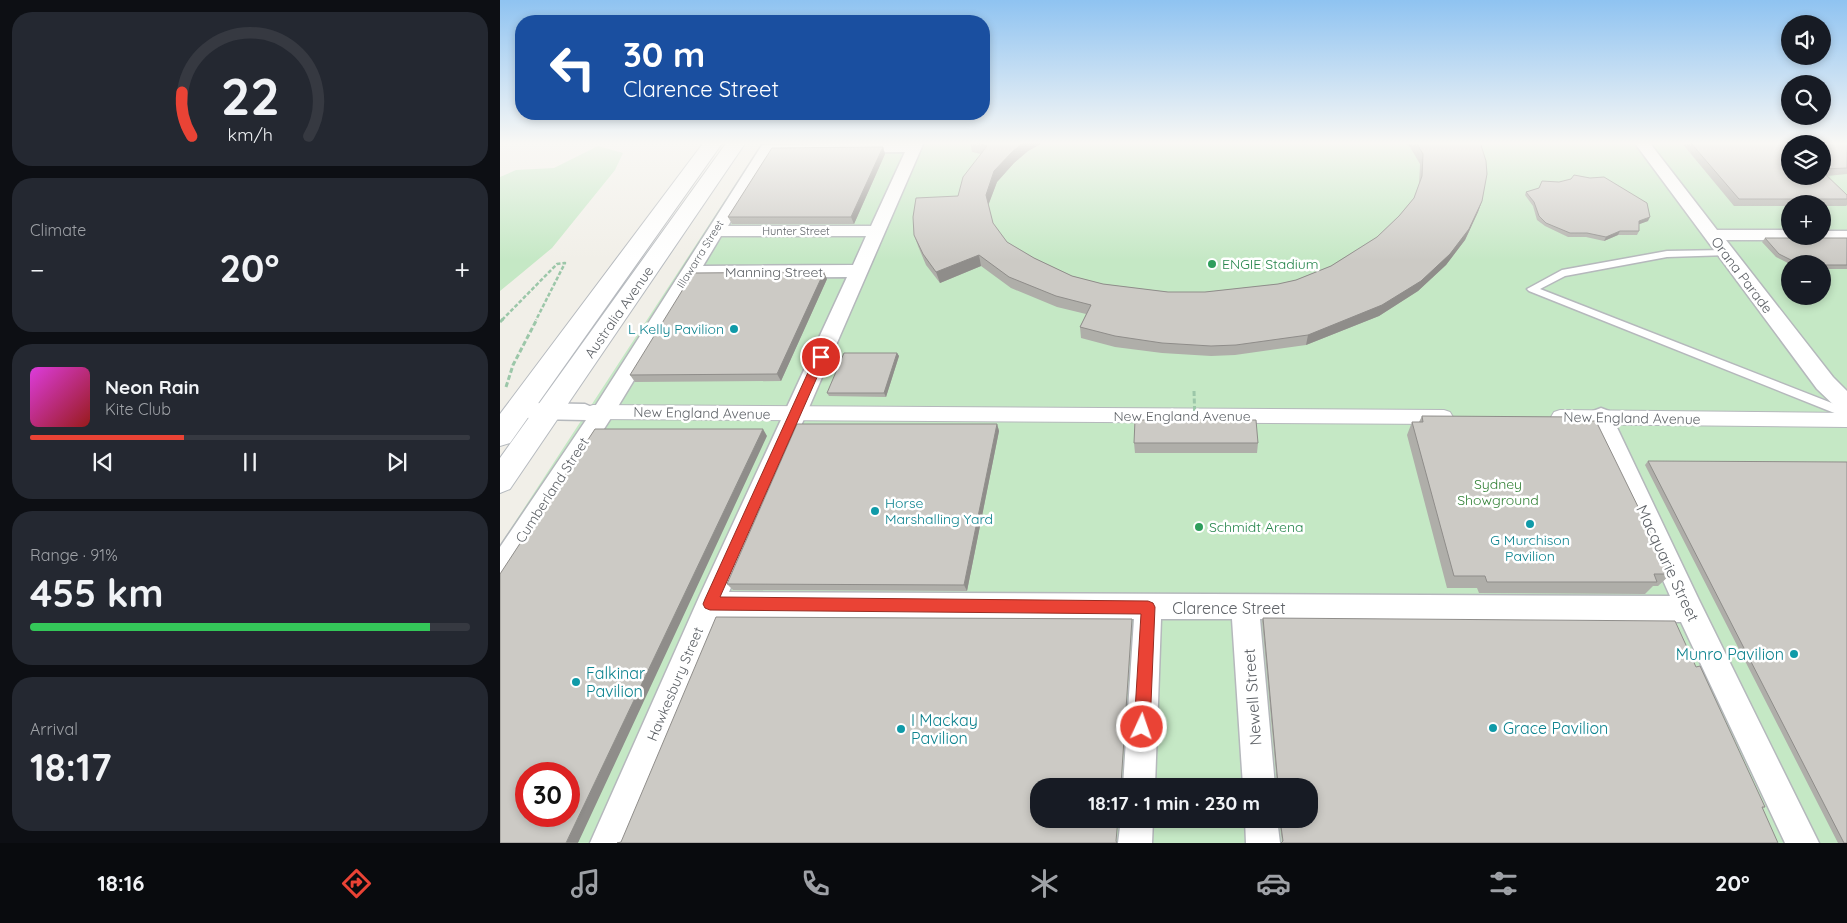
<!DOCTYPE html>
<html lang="en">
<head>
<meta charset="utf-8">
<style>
	body { margin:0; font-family:Quicksand,sans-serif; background:#242831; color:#f1f3f6; height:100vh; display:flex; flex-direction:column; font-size:19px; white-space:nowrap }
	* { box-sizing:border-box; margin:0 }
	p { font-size:16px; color:#9ea1a6 }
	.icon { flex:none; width:28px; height:28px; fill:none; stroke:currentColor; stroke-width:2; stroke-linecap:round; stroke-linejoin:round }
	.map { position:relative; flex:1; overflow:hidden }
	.panel { display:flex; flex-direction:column; gap:12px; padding:12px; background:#0d0f14; width:500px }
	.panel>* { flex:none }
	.hud { position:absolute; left:15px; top:15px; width:475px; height:105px; border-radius:20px; box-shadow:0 2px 8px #0003; background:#1a4fa0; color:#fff; overflow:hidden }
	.buttons { position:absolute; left:1281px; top:15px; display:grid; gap:10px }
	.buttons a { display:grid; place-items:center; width:50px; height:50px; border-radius:50%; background:#171b24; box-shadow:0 2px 8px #0003; font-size:25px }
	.speed { position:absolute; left:15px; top:762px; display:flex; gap:10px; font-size:25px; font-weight:700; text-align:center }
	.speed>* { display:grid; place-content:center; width:65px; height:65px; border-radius:50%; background:#171b24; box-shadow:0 2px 8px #0003; line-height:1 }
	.speed .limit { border:8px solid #d22; background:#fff; color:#111 }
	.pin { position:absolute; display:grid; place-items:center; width:42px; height:42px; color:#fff; margin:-21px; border:2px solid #fff; border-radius:50%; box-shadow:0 1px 5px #0007 }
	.me { position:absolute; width:55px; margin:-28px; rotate:3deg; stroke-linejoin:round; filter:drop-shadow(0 0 4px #0008) }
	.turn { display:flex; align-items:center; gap:18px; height:105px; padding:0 25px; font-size:22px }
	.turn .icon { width:65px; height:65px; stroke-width:2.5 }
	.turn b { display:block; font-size:35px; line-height:42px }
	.big { font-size:38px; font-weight:800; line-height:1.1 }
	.panel .tile { flex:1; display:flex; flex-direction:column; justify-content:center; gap:8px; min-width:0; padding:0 18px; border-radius:20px; background:#242831 }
	.panel .dial { align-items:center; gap:0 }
	.dial svg { height:130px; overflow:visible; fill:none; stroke:#363941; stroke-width:7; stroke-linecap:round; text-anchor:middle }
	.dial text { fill:#f1f3f6; stroke:none }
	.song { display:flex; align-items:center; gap:15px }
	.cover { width:60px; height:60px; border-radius:8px; background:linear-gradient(135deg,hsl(300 70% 55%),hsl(0 70% 35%)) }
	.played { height:5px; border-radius:2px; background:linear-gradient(90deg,#ea4335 35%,#363941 35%) }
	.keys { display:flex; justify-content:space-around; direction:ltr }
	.heat { display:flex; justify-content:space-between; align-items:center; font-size:28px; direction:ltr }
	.charge { height:8px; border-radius:4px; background:linear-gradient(90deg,#34c759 91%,#363941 0) }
	.trip { position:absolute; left:530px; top:778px; width:288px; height:50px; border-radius:20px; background:#171b24; box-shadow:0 2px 8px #0003; font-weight:800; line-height:50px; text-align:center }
	.dock { display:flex; height:80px; justify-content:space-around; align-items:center; background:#090b0e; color:#9ea1a6 }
	.dock .icon { width:35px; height:35px }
	.dock .selected { color:#ea4335 }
	.dock b { font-size:22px; color:#f1f3f6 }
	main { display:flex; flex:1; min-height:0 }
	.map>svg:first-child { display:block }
	.green { fill:#c5e8c5; fill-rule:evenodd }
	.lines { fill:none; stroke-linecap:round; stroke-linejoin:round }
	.service-casing { stroke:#b5b8bc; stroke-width:3 }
	.pedestrian-casing { stroke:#b5b8bc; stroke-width:2 }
	.minor-casing { stroke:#b5b8bc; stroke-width:3 }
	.secondary-casing { stroke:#b6babf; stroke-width:2 }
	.path-far1 { stroke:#9cc7a9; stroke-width:2.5; stroke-dasharray:4 2; stroke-linecap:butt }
	.path { stroke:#9cc7a9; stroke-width:3; stroke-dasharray:5 2.5; stroke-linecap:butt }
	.service { fill:#fff; fill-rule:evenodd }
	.pedestrian { fill:#fff; fill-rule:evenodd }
	.minor { fill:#fff; fill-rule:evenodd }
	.secondary { fill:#fff; fill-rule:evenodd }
	.path-bridge { stroke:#9cc7a9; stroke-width:3; stroke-dasharray:5 2.5; stroke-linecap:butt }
	.wall { fill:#afaea9; fill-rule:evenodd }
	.shaded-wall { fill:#8f8d8a }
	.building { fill:#cccac5; stroke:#8f8d8a; fill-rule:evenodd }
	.route { fill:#ea4335; stroke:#982c22 }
	.leisure-dot { fill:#2e9e5b; stroke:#fff; stroke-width:2 }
	.culture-dot { fill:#0f9aa8; stroke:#fff; stroke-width:2 }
	.labels { text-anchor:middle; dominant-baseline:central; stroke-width:5; stroke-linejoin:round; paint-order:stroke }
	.far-street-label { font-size:11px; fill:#5f6368; stroke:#fff }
	.leisure-label { font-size:14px; fill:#27864d; stroke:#fff; text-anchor:start }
	.street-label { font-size:14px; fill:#5f6368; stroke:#fff }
	.culture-label { font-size:14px; fill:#0d838f; stroke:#fff; text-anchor:end }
	.park-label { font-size:14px; fill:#348238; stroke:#fff }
	.near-street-label { font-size:16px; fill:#5f6368; stroke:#fff }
	.near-culture-label { font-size:16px; fill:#0d838f; stroke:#fff; text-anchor:start }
</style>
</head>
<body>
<main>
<section class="panel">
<div class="tile dial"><svg viewBox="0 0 100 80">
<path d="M14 69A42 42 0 1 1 86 69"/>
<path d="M14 69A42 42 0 0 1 8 42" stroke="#ea4335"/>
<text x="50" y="56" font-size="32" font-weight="700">22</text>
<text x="50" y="72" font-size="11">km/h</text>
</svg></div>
<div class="tile"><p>Climate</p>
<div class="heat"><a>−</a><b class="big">20°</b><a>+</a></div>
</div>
<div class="tile">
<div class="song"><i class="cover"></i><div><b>Neon Rain</b><p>Kite Club</p></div></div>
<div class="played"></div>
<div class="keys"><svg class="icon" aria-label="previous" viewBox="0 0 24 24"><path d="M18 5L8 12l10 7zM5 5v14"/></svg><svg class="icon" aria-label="pause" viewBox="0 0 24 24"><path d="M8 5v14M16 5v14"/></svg><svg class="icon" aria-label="next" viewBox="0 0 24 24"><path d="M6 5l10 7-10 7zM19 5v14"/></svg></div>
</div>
<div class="tile"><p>Range · 91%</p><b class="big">455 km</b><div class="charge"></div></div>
<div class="tile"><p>Arrival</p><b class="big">18:17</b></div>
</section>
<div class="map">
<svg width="1347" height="843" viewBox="0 0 1347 843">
	<rect width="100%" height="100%" fill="#f1efe8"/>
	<!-- green -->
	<path class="green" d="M263,142H1347V843H0V545ZM1290,144H1322V176H1290ZM1290,204H1322V236H1290ZM1290,264H1322V296H1290ZM26,774H69V816H26ZM539,786H809V819H539Z
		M98,146L123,153L115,170L52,248L0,291V177L16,170L54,168Z"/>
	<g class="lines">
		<!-- service casing -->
		<g class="service-casing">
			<path id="service" d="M1226,250L1231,253L1229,255L1167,257L1065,276L1040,289L1347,409V418L1029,291L1027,289L1062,270L1167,251Z"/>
		</g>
		<!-- pedestrian casing -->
		<g class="pedestrian-casing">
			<path id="pedestrian" d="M93,405L944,410L950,412L953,417L950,422L944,424L93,419L87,417L84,412L87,407Z
				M1060,410L1347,413V427L1060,424L1054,422L1051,417L1054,412Z"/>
		</g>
		<!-- minor casing -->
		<g class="minor-casing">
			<path id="minor" d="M424,142L229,592L1170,596L1090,417L1093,411L1101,408L1109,411L1112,417L1199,600L1319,843H1285L1181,622L760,619L775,786H743L732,619H661L655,786H623L634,619L218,617L124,843H90L200,595L347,277L196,278L111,418L9,577L0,581V547L86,420L33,419L25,417L22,411L25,405L33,403L85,404L94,408L262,145ZM405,152L371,226H228L272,153ZM221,236H366L353,265L203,266Z
				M1134,142H1149L1217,230H1290V236H1298L1290,240H1226L1333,377L1347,391V412L1339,410L1317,389Z
				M1322,231H1347V241L1316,240L1313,236H1322Z
				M621,819H653L652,843H618Z
				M745,819H777L780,843H746Z"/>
		</g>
		<!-- secondary casing -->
		<g class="secondary-casing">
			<path id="secondary" d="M204,142H223L10,443L0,446V414Z
				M227,142H246L10,489L0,493V458Z"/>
		</g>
		<!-- path-far1 -->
		<path class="path-far1" d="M2,320L57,264L65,263L36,320"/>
		<!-- path -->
		<path class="path" d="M0,322L3,319
			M6,387L13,365L37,319"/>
		<!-- service -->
		<use href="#service" class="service"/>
		<!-- pedestrian -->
		<use href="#pedestrian" class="pedestrian"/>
		<!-- minor -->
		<use href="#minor" class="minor"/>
		<!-- secondary -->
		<use href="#secondary" class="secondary"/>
		<!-- path-bridge -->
		<path class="path-bridge" d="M694,391L695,423"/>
	</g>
	<!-- wall -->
	<path class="wall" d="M470,142H544L528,151L514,163L497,182L488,205L493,223L507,242L534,258L572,276L603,284L668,292H705L778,284L796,280L831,266L877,237L899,216L914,198L919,184L920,164L910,147L905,142H980L982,201L978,212L965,240L946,265L918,291L879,316L806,345L735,355L711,356L662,353L615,347L581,338L580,327L586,314L557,307L511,288L481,266L440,283L426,265L418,246L414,235L458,196L481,154L472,152Z
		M1181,142H1347V174L1327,176L1347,195V205L1346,206H1322V204H1290V206H1234ZM1322,144V176H1290Z
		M383,147L385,154L354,224H232L228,217Z
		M1026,192L1148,221L1139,224V231L1137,235H1118L1104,241L1086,237H1068L1045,226L1037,220L1033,206L1025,195Z
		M1265,238H1347V269H1322V264H1290L1276,257L1262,242Z
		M327,279L281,381L135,382L130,375Z
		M397,353L399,356L386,397L329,396L327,393Z
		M922,416L1084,421L1171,574L1158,586H1153L1145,594L979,593L977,588H947L907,435L912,422H919Z
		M497,424L499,431L467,591L233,590L227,584Z
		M634,443H758L757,453H635Z
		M1148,461L1347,843H1338L1145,465Z
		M763,618L1196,667L1265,807L1262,808L782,842L779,819H809L776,786L777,785L762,621Z"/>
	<!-- shaded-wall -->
	<path class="shaded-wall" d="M524,142H544L528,151L514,163L497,182L488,206L486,195L494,171L512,152Z
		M383,147L385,154L354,224L351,217Z
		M982,201L978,212L965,240L946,265L918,291L879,316L806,345L808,335Z
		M1150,217L1148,221L1137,225L1139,221Z
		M1120,231L1118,235L1104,241L1106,237Z
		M479,255L481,266L440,283L436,272Z
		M324,272L327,279L281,381L277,374Z
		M397,353L399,356L386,397L384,393Z
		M497,424L499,431L467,591L464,585Z
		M263,429L267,436L78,843H66Z
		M632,619V622L621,786V784Z"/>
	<!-- building -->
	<path class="building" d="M475,142H524L512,152L494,171L486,195L493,223L507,242L534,258L572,276L603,284L668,292H705L778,284L796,280L831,266L877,237L899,216L914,198L922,176L923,154L916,142H980L986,161L987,174L982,201L969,229L950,254L921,281L882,305L808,335L736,345L711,346L662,343L615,336L580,327L591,305L556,296L509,277L479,255L436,272L423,254L414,235L413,217L416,198L458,196L463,177L487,146Z
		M1190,142H1347V168L1322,169V144H1290V176H1322V171L1347,195V199H1239Z
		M383,147L351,217H228L272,148Z
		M1074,175L1090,178L1104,177L1147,203L1150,217L1139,221V231H1120L1106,237L1087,233H1070L1046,223L1039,216L1034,202L1026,192L1039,188L1042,181L1059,182L1071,179Z
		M1265,238H1347V265H1322V264H1299L1279,254Z
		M324,272L277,374L130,375L193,273Z
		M344,353H397L384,393H327Z
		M922,416L1083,417L1084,421H1096L1171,574H1154L1157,582H987L985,576H954L912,422H923Z
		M635,420H756L758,443H634Z
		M297,424H497L464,585L227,584Z
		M95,429H263L66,843H0V574ZM26,774H69V816H26Z
		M1148,461L1347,462V843H1344Z
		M216,617L632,619L621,784L623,786H632H539V819H618L616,841L617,843H117L121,842Z
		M763,618L1175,621L1196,667L1200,666L1265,807H1262L1278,843H781L783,841L780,819H809V786H770H776L778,784Z"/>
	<!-- sky -->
	<linearGradient id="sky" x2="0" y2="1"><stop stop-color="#8fc3f1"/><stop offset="0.55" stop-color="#f9f8f5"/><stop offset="1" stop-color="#f9f8f5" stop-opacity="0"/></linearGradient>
	<rect width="1347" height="260" fill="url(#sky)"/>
	<!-- route -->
	<path class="route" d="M321,353L326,357L220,597L648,601L653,603L655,607L650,727L647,732L642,734L636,732L634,727L641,614L210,610L205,608L203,604L205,599L315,357Z"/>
	<!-- markers -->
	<g class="leisure-dot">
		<circle cx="712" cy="264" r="5"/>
		<circle cx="699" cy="527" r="5"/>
	</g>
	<g class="culture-dot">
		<circle cx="234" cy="329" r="5"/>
		<circle cx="375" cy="511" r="5"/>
		<circle cx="1030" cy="524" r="5"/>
		<circle cx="1294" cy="654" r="5"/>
		<circle cx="76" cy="682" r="5"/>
		<circle cx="993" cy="728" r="5"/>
		<circle cx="401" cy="729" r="5"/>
	</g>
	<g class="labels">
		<!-- far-street labels -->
		<g class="far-street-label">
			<text x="296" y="231">Hunter Street</text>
			<text transform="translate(200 254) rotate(-58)">Illawarra Street</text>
		</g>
		<!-- leisure labels -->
		<g class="leisure-label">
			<text x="722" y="264">ENGIE Stadium</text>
			<text x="709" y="527">Schmidt Arena</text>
		</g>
		<!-- street labels -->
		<g class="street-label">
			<text x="274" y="272">Manning Street</text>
			<text transform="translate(1242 275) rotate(53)">Orana Parade</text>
			<text transform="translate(119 312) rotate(-55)">Australia Avenue</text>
			<text transform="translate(202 413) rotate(1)">New England Avenue</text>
			<text x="682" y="416">New England Avenue</text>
			<text transform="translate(1132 418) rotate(1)">New England Avenue</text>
			<text transform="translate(52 490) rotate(-57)">Cumberland Street</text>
			<text transform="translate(175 684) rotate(-67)">Hawkesbury Street</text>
		</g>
		<!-- culture labels -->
		<g class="culture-label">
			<text x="224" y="329">L Kelly Pavilion</text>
			<text x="385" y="503" text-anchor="start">Horse<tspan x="385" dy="16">Marshalling Yard</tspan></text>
			<text x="1030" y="540" text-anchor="middle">G Murchison<tspan x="1030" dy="16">Pavilion</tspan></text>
		</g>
		<!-- park labels -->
		<g class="park-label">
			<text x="998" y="484">Sydney<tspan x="998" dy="16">Showground</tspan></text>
		</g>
		<!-- near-street labels -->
		<g class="near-street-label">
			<text transform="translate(1168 563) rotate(65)">Macquarie Street</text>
			<text x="729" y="608">Clarence Street</text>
			<text transform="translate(752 697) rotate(-94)">Newell Street</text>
		</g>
		<!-- near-culture labels -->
		<g class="near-culture-label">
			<text x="1284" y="654" text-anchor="end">Munro Pavilion</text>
			<text x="86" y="673">Falkinar<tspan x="86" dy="18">Pavilion</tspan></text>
			<text x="411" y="720">I Mackay<tspan x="411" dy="18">Pavilion</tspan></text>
			<text x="1003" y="728">Grace Pavilion</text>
		</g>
	</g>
</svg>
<div class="buttons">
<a><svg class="icon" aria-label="sound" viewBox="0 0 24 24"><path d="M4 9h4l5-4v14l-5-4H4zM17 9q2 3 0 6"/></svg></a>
<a><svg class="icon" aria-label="search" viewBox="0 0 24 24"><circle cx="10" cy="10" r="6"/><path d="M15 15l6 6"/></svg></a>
<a><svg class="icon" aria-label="layers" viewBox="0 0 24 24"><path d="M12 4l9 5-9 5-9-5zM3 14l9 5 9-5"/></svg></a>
<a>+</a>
<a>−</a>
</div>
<div class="speed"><div class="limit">30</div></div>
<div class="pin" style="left:321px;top:357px;background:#d93025"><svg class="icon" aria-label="arrive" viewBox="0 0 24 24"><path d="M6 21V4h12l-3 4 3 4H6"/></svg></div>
<svg class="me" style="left:642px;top:727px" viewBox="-20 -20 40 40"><circle r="17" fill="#ea4335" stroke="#fff" stroke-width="3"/><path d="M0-11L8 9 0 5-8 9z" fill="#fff"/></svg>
<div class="trip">18:17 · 1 min · 230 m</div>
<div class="hud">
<div class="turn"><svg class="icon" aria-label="left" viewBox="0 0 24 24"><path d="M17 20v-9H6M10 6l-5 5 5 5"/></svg><div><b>30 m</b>Clarence Street</div></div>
</div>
</div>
</main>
<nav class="dock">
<b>18:16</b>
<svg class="icon selected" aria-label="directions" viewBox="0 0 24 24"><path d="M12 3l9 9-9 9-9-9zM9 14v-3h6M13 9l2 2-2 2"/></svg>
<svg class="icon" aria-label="music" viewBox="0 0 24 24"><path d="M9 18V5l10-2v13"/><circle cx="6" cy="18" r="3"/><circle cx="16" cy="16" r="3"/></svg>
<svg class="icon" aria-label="phone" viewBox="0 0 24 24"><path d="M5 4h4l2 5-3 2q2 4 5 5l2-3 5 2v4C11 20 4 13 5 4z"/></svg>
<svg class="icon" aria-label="climate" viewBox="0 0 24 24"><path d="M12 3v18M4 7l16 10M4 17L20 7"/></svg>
<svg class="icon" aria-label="car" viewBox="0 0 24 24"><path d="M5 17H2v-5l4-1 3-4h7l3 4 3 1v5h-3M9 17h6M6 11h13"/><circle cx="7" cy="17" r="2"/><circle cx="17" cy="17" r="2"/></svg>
<svg class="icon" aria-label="filters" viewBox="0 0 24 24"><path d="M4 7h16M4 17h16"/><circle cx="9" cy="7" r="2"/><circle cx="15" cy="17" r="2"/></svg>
<b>20°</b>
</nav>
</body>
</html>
